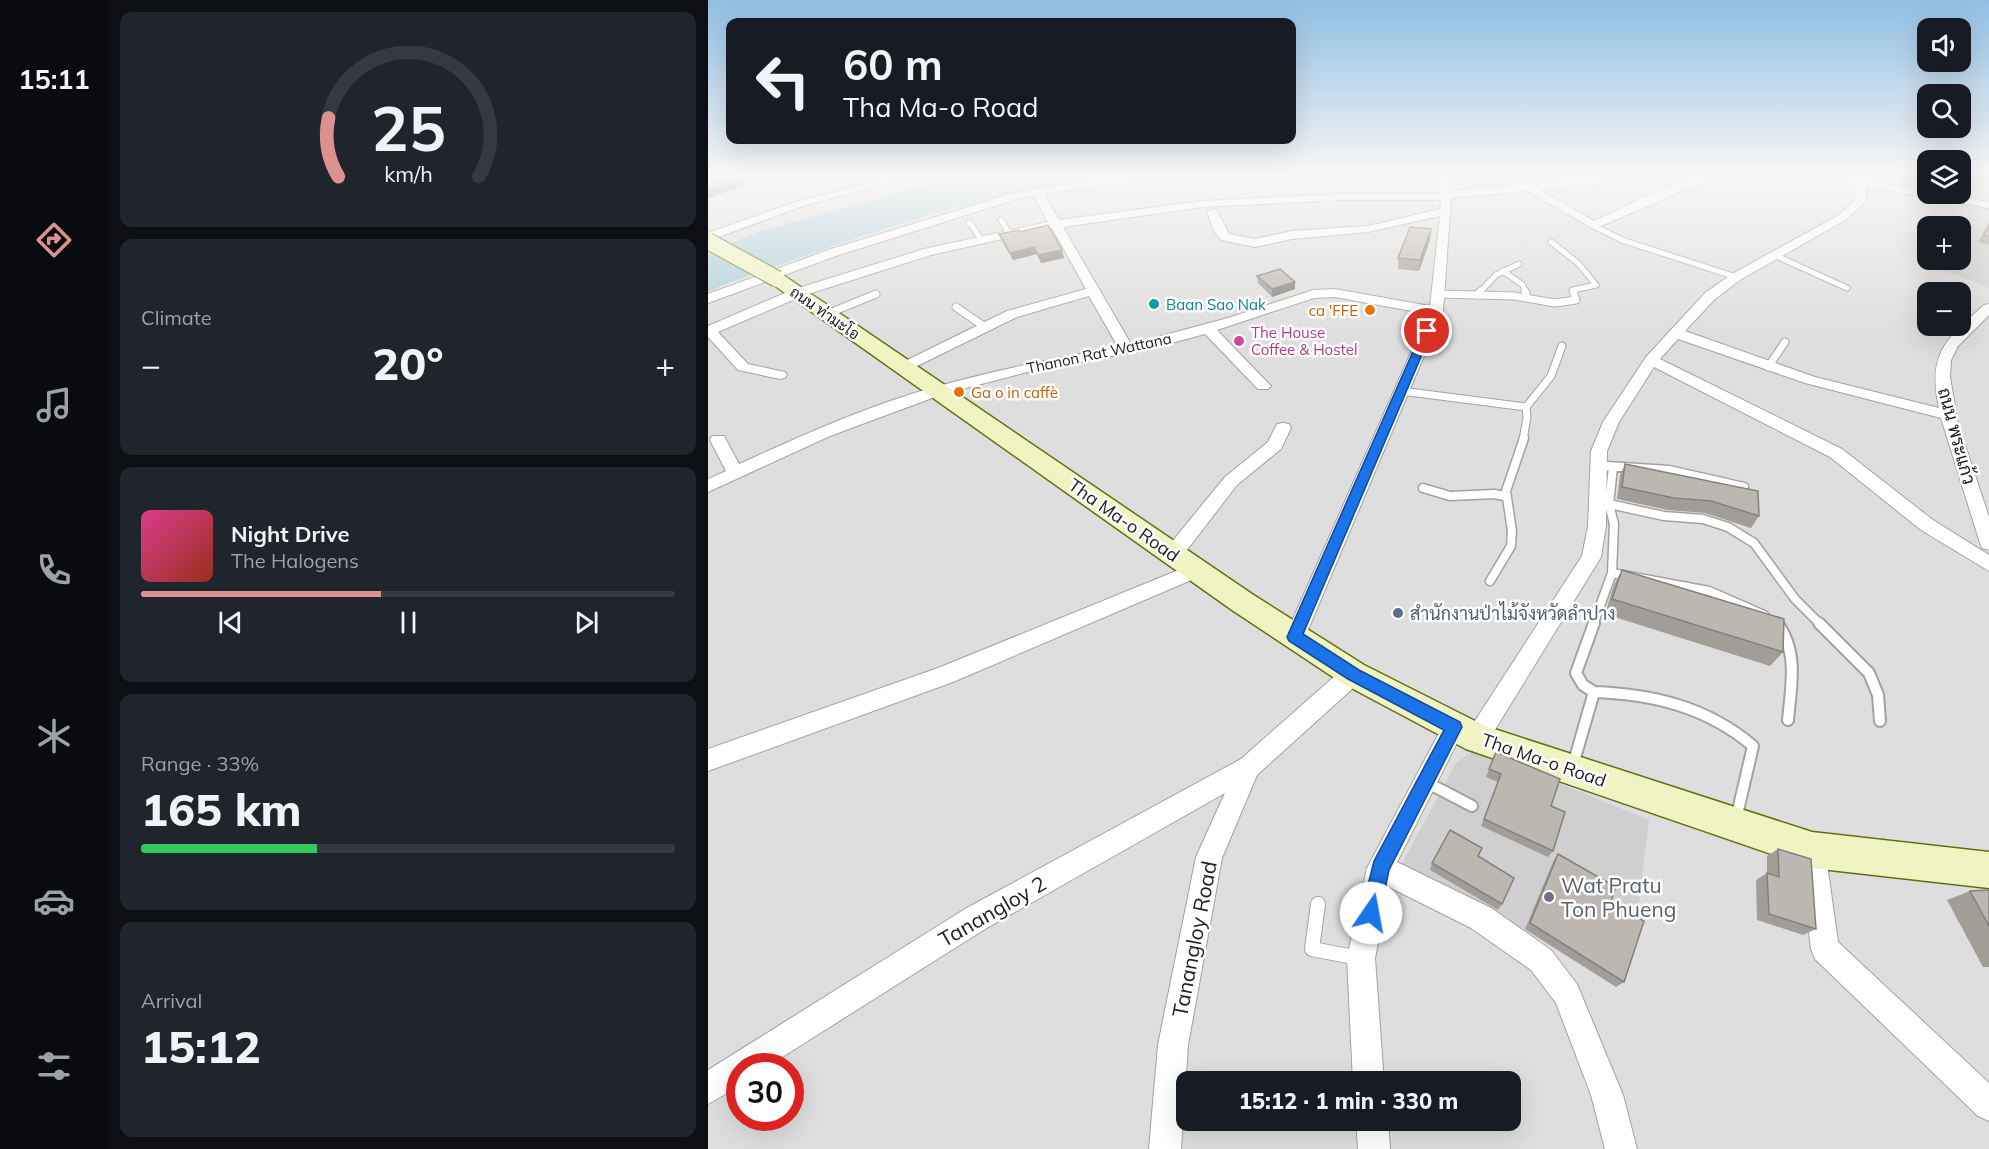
<!DOCTYPE html>
<html lang="en">
<head>
<meta charset="utf-8">
<style>
	body { margin:0; font-family:Mulish,Sarabun,sans-serif; background:#20242c; color:#f1f3f6; height:100vh; display:flex; flex-direction:column; font-size:22px; white-space:nowrap }
	* { box-sizing:border-box; margin:0 }
	p { font-size:20px; color:#9ea1a6 }
	.icon { flex:none; width:33px; height:33px; fill:none; stroke:currentColor; stroke-width:2; stroke-linecap:round; stroke-linejoin:round }
	.map { position:relative; flex:1; overflow:hidden }
	.details { display:flex; flex-direction:column; gap:12px; padding:12px; background:#0d0f14; width:600px }
	.details>* { flex:none }
	.guide { position:absolute; left:18px; top:18px; width:570px; height:126px; border-radius:12px; box-shadow:0 6px 24px #0002; background:#171b24; color:#f1f3f6; overflow:hidden }
	.buttons { position:absolute; left:1209px; top:18px; display:grid; gap:12px }
	.buttons a { display:grid; place-items:center; width:54px; height:54px; border-radius:12px; background:#171b24; box-shadow:0 6px 24px #0002; font-size:30px }
	.speed { position:absolute; left:18px; top:1053px; display:flex; gap:12px; font-size:30px; font-weight:700; text-align:center }
	.speed>* { display:grid; place-content:center; width:78px; height:78px; border-radius:50%; background:#171b24; box-shadow:0 6px 24px #0002; line-height:1 }
	.speed .limit { border:9px solid #d22; background:#fff; color:#111 }
	.pin { position:absolute; display:grid; place-items:center; width:51px; height:51px; color:#fff; margin:-26px; border:3px solid #fff; border-radius:50%; box-shadow:0 2px 6px #0007 }
	.me { position:absolute; width:66px; margin:-33px; rotate:12deg; stroke-linejoin:round; filter:drop-shadow(0 0 4px #0008) }
	.turn { display:flex; align-items:center; gap:21px; height:126px; padding:0 18px; font-size:27px }
	.turn .icon { width:78px; height:78px; stroke-width:2.5 }
	.turn b { display:block; font-size:42px; line-height:51px }
	.big { font-size:45px; font-weight:800; line-height:1.1 }
	.details .widget { flex:1; display:flex; flex-direction:column; justify-content:center; gap:9px; min-width:0; padding:0 21px; border-radius:12px; background:#20242c }
	.details .dial { align-items:center; gap:0 }
	.dial svg { height:156px; overflow:visible; fill:none; stroke:#363941; stroke-width:7; stroke-linecap:round; text-anchor:middle }
	.dial text { fill:#f1f3f6; stroke:none }
	.song { display:flex; align-items:center; gap:18px }
	.cover { width:72px; height:72px; border-radius:9px; background:linear-gradient(135deg,hsl(330 70% 55%),hsl(10 70% 35%)) }
	.played { height:6px; border-radius:3px; background:linear-gradient(90deg,#da9190 45%,#363941 45%) }
	.keys { display:flex; justify-content:space-around; direction:ltr }
	.heat { display:flex; justify-content:space-between; align-items:center; font-size:33px; direction:ltr }
	.charge { height:9px; border-radius:4px; background:linear-gradient(90deg,#34c759 33%,#363941 0) }
	.trip { position:absolute; left:468px; top:1071px; width:345px; height:60px; border-radius:12px; background:#171b24; box-shadow:0 6px 24px #0002; font-weight:800; line-height:60px; text-align:center }
	main { display:flex; flex:1; min-height:0 }
	.tab-bar { display:flex; flex-direction:column; width:108px; justify-content:space-around; align-items:center; background:#090b0e; color:#9ea1a6 }
	.tab-bar .icon { width:42px; height:42px }
	.tab-bar .selected { color:#da9190 }
	.tab-bar b { font-size:27px; color:#f1f3f6 }
	.map>svg:first-child { display:block }
	.residential { fill:#dfdede; fill-rule:evenodd }
	.religious { fill:#cfcfcf }
	.water { fill:#adced9 }
	.lines { fill:none; stroke-linecap:round; stroke-linejoin:round }
	.lane-far4-casing { stroke:#a2a2a2; stroke-width:7 }
	.lane-far3-casing { stroke:#a2a2a2; stroke-width:9 }
	.lane-far2-casing { stroke:#a2a2a2; stroke-width:11 }
	.lane-far1-casing { stroke:#a2a2a2; stroke-width:14 }
	.lane-casing { stroke:#a2a2a2; stroke-width:16 }
	.street-casing { stroke:#a2a2a2; stroke-width:2 }
	.secondary-casing { stroke:#626f10; stroke-width:3 }
	.lane-far4 { stroke:#fff; stroke-width:5 }
	.lane-far3 { stroke:#fff; stroke-width:7 }
	.lane-far2 { stroke:#fff; stroke-width:8 }
	.lane-far1 { stroke:#fff; stroke-width:10 }
	.lane { stroke:#fff; stroke-width:14 }
	.street { fill:#fff; fill-rule:evenodd }
	.secondary { fill:#f0f4c2; fill-rule:evenodd }
	.secondary-bridge-casing { stroke:#626f10; stroke-width:18; stroke-linecap:butt }
	.secondary-bridge { stroke:#f0f4c2; stroke-width:16 }
	.wall { fill:#a39d98 }
	.shaded-wall { fill:#84807c }
	.building { fill:#bdb7b1; stroke:#84807c; stroke-width:1.5 }
	.route { fill:#1a73e8; stroke:#114b97; stroke-width:1.5 }
	.culture-dot { fill:#0f9aa8; stroke:#fff; stroke-width:2 }
	.food-dot { fill:#e8710a; stroke:#fff; stroke-width:2 }
	.hotel-dot { fill:#d1479c; stroke:#fff; stroke-width:2 }
	.service-dot { fill:#5c6f8a; stroke:#fff; stroke-width:2 }
	.worship-dot { fill:#6b7280; stroke:#fff; stroke-width:2 }
	.labels { text-anchor:middle; dominant-baseline:central; stroke-width:5; stroke-linejoin:round; paint-order:stroke }
	.far-culture-label { font-size:15px; fill:#0d838f; stroke:#fff; text-anchor:start }
	.far-food-label { font-size:15px; fill:#c56008; stroke:#fff; text-anchor:end }
	.far-street-label { font-size:15px; fill:#212121; stroke:#fff }
	.far-hotel-label { font-size:15px; fill:#b23c85; stroke:#fff; text-anchor:start }
	.street-label { font-size:18px; fill:#212121; stroke:#fff }
	.service-label { font-size:18px; fill:#4e5e75; stroke:#fff; text-anchor:start }
	.near-worship-label { font-size:21px; fill:#5b616d; stroke:#fff; text-anchor:start }
	.near-street-label { font-size:21px; fill:#212121; stroke:#fff }
</style>
</head>
<body>
<main>
<nav class="tab-bar">
<b>15:11</b>
<svg class="icon selected" aria-label="directions" viewBox="0 0 24 24"><path d="M12 3l9 9-9 9-9-9zM9 14v-3h6M13 9l2 2-2 2"/></svg>
<svg class="icon" aria-label="music" viewBox="0 0 24 24"><path d="M9 18V5l10-2v13"/><circle cx="6" cy="18" r="3"/><circle cx="16" cy="16" r="3"/></svg>
<svg class="icon" aria-label="phone" viewBox="0 0 24 24"><path d="M5 4h4l2 5-3 2q2 4 5 5l2-3 5 2v4C11 20 4 13 5 4z"/></svg>
<svg class="icon" aria-label="climate" viewBox="0 0 24 24"><path d="M12 3v18M4 7l16 10M4 17L20 7"/></svg>
<svg class="icon" aria-label="car" viewBox="0 0 24 24"><path d="M5 17H2v-5l4-1 3-4h7l3 4 3 1v5h-3M9 17h6M6 11h13"/><circle cx="7" cy="17" r="2"/><circle cx="17" cy="17" r="2"/></svg>
<svg class="icon" aria-label="filters" viewBox="0 0 24 24"><path d="M4 7h16M4 17h16"/><circle cx="9" cy="7" r="2"/><circle cx="15" cy="17" r="2"/></svg>
</nav>
<section class="details">
<div class="widget dial"><svg viewBox="0 0 100 80">
<path d="M14 69A42 42 0 1 1 86 69"/>
<path d="M14 69A42 42 0 0 1 9 39" stroke="#da9190"/>
<text x="50" y="56" font-size="32" font-weight="700">25</text>
<text x="50" y="72" font-size="11">km/h</text>
</svg></div>
<div class="widget"><p>Climate</p>
<div class="heat"><a>−</a><b class="big">20°</b><a>+</a></div>
</div>
<div class="widget">
<div class="song"><i class="cover"></i><div><b>Night Drive</b><p>The Halogens</p></div></div>
<div class="played"></div>
<div class="keys"><svg class="icon" aria-label="previous" viewBox="0 0 24 24"><path d="M18 5L8 12l10 7zM5 5v14"/></svg><svg class="icon" aria-label="pause" viewBox="0 0 24 24"><path d="M8 5v14M16 5v14"/></svg><svg class="icon" aria-label="next" viewBox="0 0 24 24"><path d="M6 5l10 7-10 7zM19 5v14"/></svg></div>
</div>
<div class="widget"><p>Range · 33%</p><b class="big">165 km</b><div class="charge"></div></div>
<div class="widget"><p>Arrival</p><b class="big">15:12</b></div>
</section>
<div class="map">
<svg width="1281" height="1149" viewBox="0 0 1281 1149">
	<rect width="100%" height="100%" fill="#f0eee8"/>
	<!-- residential -->
	<path class="residential" d="M0,175H1219L1220,194H1252L1253,175H1281V1149H0ZM1220,226H1252V260H1220ZM1220,292H1252V326H1220ZM32,1066H82V1118H32ZM478,1082H802V1120H478Z"/>
	<!-- religious -->
	<path class="religious" d="M1264,206L1281,208V288L1236,270L1239,260H1252V226H1235L1258,223L1261,208Z
		M768,749L941,820L928,927L908,987L816,930L692,867L748,763Z"/>
	<!-- water -->
	<path class="water" d="M266,175H418C306,187 200,218 94,257C63,268 30,278 0,292V253L53,231L241,179Z"/>
	<g class="lines">
		<!-- lane-far4 casing -->
		<g class="lane-far4-casing">
			<path id="lane-far4" d="M293,220L301,233
				M261,222L273,239
				M886,226L914,240L1028,277
				M843,242L870,263L888,285L865,290L866,293
				M1066,255L1139,288
				M795,271L815,285L817,293
				M771,293L788,275L811,264"/>
		</g>
		<!-- lane-far3 casing -->
		<g class="lane-far3-casing">
			<path id="lane-far3" d="M817,291L819,298
				M730,294L806,296L847,303L868,300L865,291
				M769,295L773,291
				M248,307L277,327
				M119,314L168,294
				M1060,367L1077,342
				M693,391L818,407
				M815,440L819,417L818,407L843,376L854,346"/>
		</g>
		<!-- lane-far2 casing -->
		<g class="lane-far2-casing">
			<path id="lane-far2" d="M899,466L961,470L1036,487
				M715,488L742,496L786,494L797,496
				M901,504L956,516L995,519L1020,527L1046,543L1087,599L1113,625
				M904,573L1001,591L1056,615
				M782,581L803,546L804,531L798,491L816,438
				M1068,622L1070,625
				M885,625L904,573L906,524L901,504L905,467"/>
		</g>
		<!-- lane-far1 casing -->
		<g class="lane-far1-casing">
			<path id="lane-far1" d="M886,623L868,673L875,685L886,692
				M1069,623C1091,651 1083,687 1080,720
				M1111,623L1161,673L1170,695L1172,721
				M865,765L886,692C945,694 999,707 1045,746L1028,819
				M718,782L764,806"/>
		</g>
		<!-- lane casing -->
		<g class="lane-casing">
			<path id="lane" d="M610,904L604,949L651,958"/>
		</g>
		<!-- street casing -->
		<g class="street-casing">
			<path id="street" d="M195,175H211L95,206L0,241V233L87,202Z
				M427,175H456L451,178L336,194L351,220L494,201L632,194H732L727,175H737L742,191L909,175H938L933,178L832,190L886,221C919,207 978,172 1012,175L886,229L819,191L743,198L735,311L597,637L594,643L587,646L580,643L577,637L720,314L627,297L606,298L509,330L560,383L563,386L560,389H550L497,334L438,350L327,370L235,394L122,436L0,492V479L18,471L2,440L4,436H16L31,464C95,435 159,406 227,387C287,370 348,358 410,347L381,296L309,317L201,370H191L189,367L191,364L299,311L378,289L344,228L223,255L94,296L10,332L40,364L77,372L79,375L77,378L72,379L30,370L0,337V326L84,290L216,249L340,222L326,196L309,199L128,256L0,303V294L120,250L303,194L381,180ZM632,200H733L732,209L660,226L584,231L547,239L521,234L509,210L505,209L499,212L506,231L513,240L547,247L584,239L660,232L732,216L722,306L627,289L605,290L520,318L423,344L355,227L494,207Z
				M544,175H601L596,178L548,179L544,178Z
				M1107,175H1128L1150,179L1155,175H1169L1160,180L1220,191V194H1235L1281,202V208L1159,187L1157,202L1139,219L1032,280L1007,299L977,331L1107,377L1231,408C1219,353 1238,339 1276,305L1281,304V315L1250,346L1243,360L1242,377L1250,424L1281,517V550L1274,548L1272,543L1233,418L1097,383L970,339L952,359L1134,449L1225,520L1281,555V571L1213,530L1122,457L946,367L911,422L899,451L898,526L893,557L777,746L769,749L761,746L757,738L761,730L874,556L880,526L883,451L895,422L938,357L997,293L1024,274L1131,215L1146,201L1149,185L1112,178Z
				M575,423L581,424L583,428L573,449L529,485L472,559L465,561L458,559L455,554L458,549L517,477L560,442L569,424Z
				M488,563L495,565L498,570L495,575L245,682L0,771V749L230,668Z
				M645,665L653,667L656,674L653,681L549,775L514,858L480,1045L473,1149H441L450,1045L488,857L517,793L277,929L60,1066H32V1086L0,1104V1070L257,909L533,759L637,667Z
				M746,716L754,720L757,727L689,862L783,908L843,950L869,984L915,1095L929,1149H897L883,1095L848,1003L823,970L763,928L681,887L667,958L676,1082H645L639,958L659,868L738,720Z
				M1104,837L1113,841L1117,850L1130,942L1281,1083V1121L1270,1116L1107,959L1103,949L1091,850L1095,841Z
				M648,1120H680L682,1149H650Z"/>
		</g>
		<!-- secondary casing -->
		<g class="secondary-casing">
			<path id="secondary" d="M69,274L75,275L544,594L656,665L777,726L1104,832L1281,852V888L1104,868L758,749L634,683L524,610L63,283L60,279L63,275Z"/>
		</g>
		<!-- lane-far4 -->
		<use href="#lane-far4" class="lane-far4"/>
		<!-- lane-far3 -->
		<use href="#lane-far3" class="lane-far3"/>
		<!-- lane-far2 -->
		<use href="#lane-far2" class="lane-far2"/>
		<!-- lane-far1 -->
		<use href="#lane-far1" class="lane-far1"/>
		<!-- lane -->
		<use href="#lane" class="lane"/>
		<!-- street -->
		<use href="#street" class="street"/>
		<!-- secondary -->
		<use href="#secondary" class="secondary"/>
		<!-- secondary-bridge casing -->
		<g class="secondary-bridge-casing">
			<path id="secondary-bridge" d="M0,241L69,279"/>
		</g>
		<!-- secondary-bridge -->
		<use href="#secondary-bridge" class="secondary-bridge"/>
	</g>
	<!-- wall -->
	<path class="wall" d="M1281,223V245L1270,242Z
		M312,232L354,250L356,258L333,263L329,254L305,260L294,241L291,234Z
		M722,240L711,271L690,269V258Z
		M549,276L587,282V289L564,297L550,283Z
		M917,464L1051,516L1043,528L997,513L960,510L909,499L912,475Z
		M914,570L1075,652L1062,666L897,614L906,585Z
		M788,752L843,806L845,851L840,857L773,826L790,782L778,777Z
		M1070,849L1108,929L1095,935L1049,920L1048,880L1059,873V856Z
		M850,854L903,901L916,982L908,987L817,929L845,862Z
		M770,856L794,904L790,910L722,870L724,863Z
		M1281,890V967H1275L1239,900L1262,891Z"/>
	<!-- shaded-wall -->
	<path class="shaded-wall" d="M35,178L39,185L0,198V190Z
		M723,229L722,240L711,271L712,260Z
		M326,247L329,254L305,260L302,253Z
		M354,250L356,258L333,263L330,255Z
		M587,282V289L564,297V289Z"/>
	<!-- building -->
	<path class="building" d="M0,175H26L35,178L0,190Z
		M1281,224V236L1276,235Z
		M340,225L354,250L330,255L326,247L302,253L291,234L311,230L312,232Z
		M702,227L723,229L712,260L690,258Z
		M572,269L587,282L564,289L549,276Z
		M917,464L1050,491L1051,516L1003,501L966,498L914,487Z
		M914,570L1076,619L1075,652L904,599Z
		M788,752L852,779L843,806L857,812L845,851L776,819L793,774L781,769Z
		M742,830L774,848L770,856L806,878L794,904L724,863Z
		M1070,849L1103,859L1108,929L1061,914L1059,873L1071,877Z
		M850,854L908,887L903,901L936,921L916,982L822,923Z
		M1281,890V926L1262,891Z"/>
	<!-- sky -->
	<linearGradient id="sky" x2="0" y2="1"><stop stop-color="#90bee2"/><stop offset="0.52" stop-color="#f8f7f5"/><stop offset="1" stop-color="#f8f7f5" stop-opacity="0"/></linearGradient>
	<rect width="1281" height="336" fill="url(#sky)"/>
	<!-- route -->
	<path class="route" d="M719,328L724,331L595,634L651,670L752,722L754,727L681,870L672,913L669,920L663,923L656,920L653,913L666,861L736,730L640,679L581,641L579,637L714,331Z"/>
	<!-- markers -->
	<circle class="culture-dot" cx="446" cy="304" r="6"/>
	<g class="food-dot">
		<circle cx="662" cy="310" r="6"/>
		<circle cx="251" cy="392" r="6"/>
	</g>
	<circle class="hotel-dot" cx="531" cy="341" r="6"/>
	<circle class="service-dot" cx="690" cy="613" r="6"/>
	<circle class="worship-dot" cx="841" cy="897" r="6"/>
	<g class="labels">
		<!-- far-culture labels -->
		<g class="far-culture-label">
			<text x="458" y="304">Baan Sao Nak</text>
		</g>
		<!-- far-food labels -->
		<g class="far-food-label">
			<text x="650" y="310">ca 'FFE</text>
			<text x="263" y="392" text-anchor="start">Ga o in caffè</text>
		</g>
		<!-- far-street labels -->
		<g class="far-street-label">
			<text transform="translate(117 313) rotate(35)">ถนน ท่ามะโอ</text>
			<text transform="translate(391 353) rotate(-12)">Thanon Rat Wattana</text>
		</g>
		<!-- far-hotel labels -->
		<g class="far-hotel-label">
			<text x="543" y="332">The House<tspan x="543" dy="17">Coffee &amp; Hostel</tspan></text>
		</g>
		<!-- street labels -->
		<g class="street-label">
			<text transform="translate(1249 436) rotate(75)">ถนน พระแก้ว</text>
			<text transform="translate(416 520) rotate(35)">Tha Ma-o Road</text>
			<text transform="translate(836 760) rotate(19)">Tha Ma-o Road</text>
		</g>
		<!-- service labels -->
		<g class="service-label">
			<text x="702" y="613">สำนักงานป่าไม้จังหวัดลำปาง</text>
		</g>
		<!-- near-worship labels -->
		<g class="near-worship-label">
			<text x="853" y="885">Wat Pratu<tspan x="853" dy="24">Ton Phueng</tspan></text>
		</g>
		<!-- near-street labels -->
		<g class="near-street-label">
			<text transform="translate(284 911) rotate(-30)">Tanangloy 2</text>
			<text transform="translate(486 939) rotate(-79)">Tanangloy Road</text>
		</g>
	</g>
</svg>
<div class="buttons">
<a><svg class="icon" aria-label="sound" viewBox="0 0 24 24"><path d="M4 9h4l5-4v14l-5-4H4zM17 9q2 3 0 6"/></svg></a>
<a><svg class="icon" aria-label="search" viewBox="0 0 24 24"><circle cx="10" cy="10" r="6"/><path d="M15 15l6 6"/></svg></a>
<a><svg class="icon" aria-label="layers" viewBox="0 0 24 24"><path d="M12 4l9 5-9 5-9-5zM3 14l9 5 9-5"/></svg></a>
<a>+</a>
<a>−</a>
</div>
<div class="speed"><div class="limit">30</div></div>
<div class="pin" style="left:719px;top:331px;background:#d93025"><svg class="icon" aria-label="arrive" viewBox="0 0 24 24"><path d="M6 21V4h12l-3 4 3 4H6"/></svg></div>
<svg class="me" style="left:663px;top:913px" viewBox="-20 -20 40 40"><circle r="19" fill="#fff"/><path d="M0-13L10 11 0 6-10 11z" fill="#1a73e8"/></svg>
<div class="trip">15:12 · 1 min · 330 m</div>
<div class="guide">
<div class="turn"><svg class="icon" aria-label="left" viewBox="0 0 24 24"><path d="M17 20v-9H6M10 6l-5 5 5 5"/></svg><div><b>60 m</b>Tha Ma-o Road</div></div>
</div>
</div>
</main>
</body>
</html>
